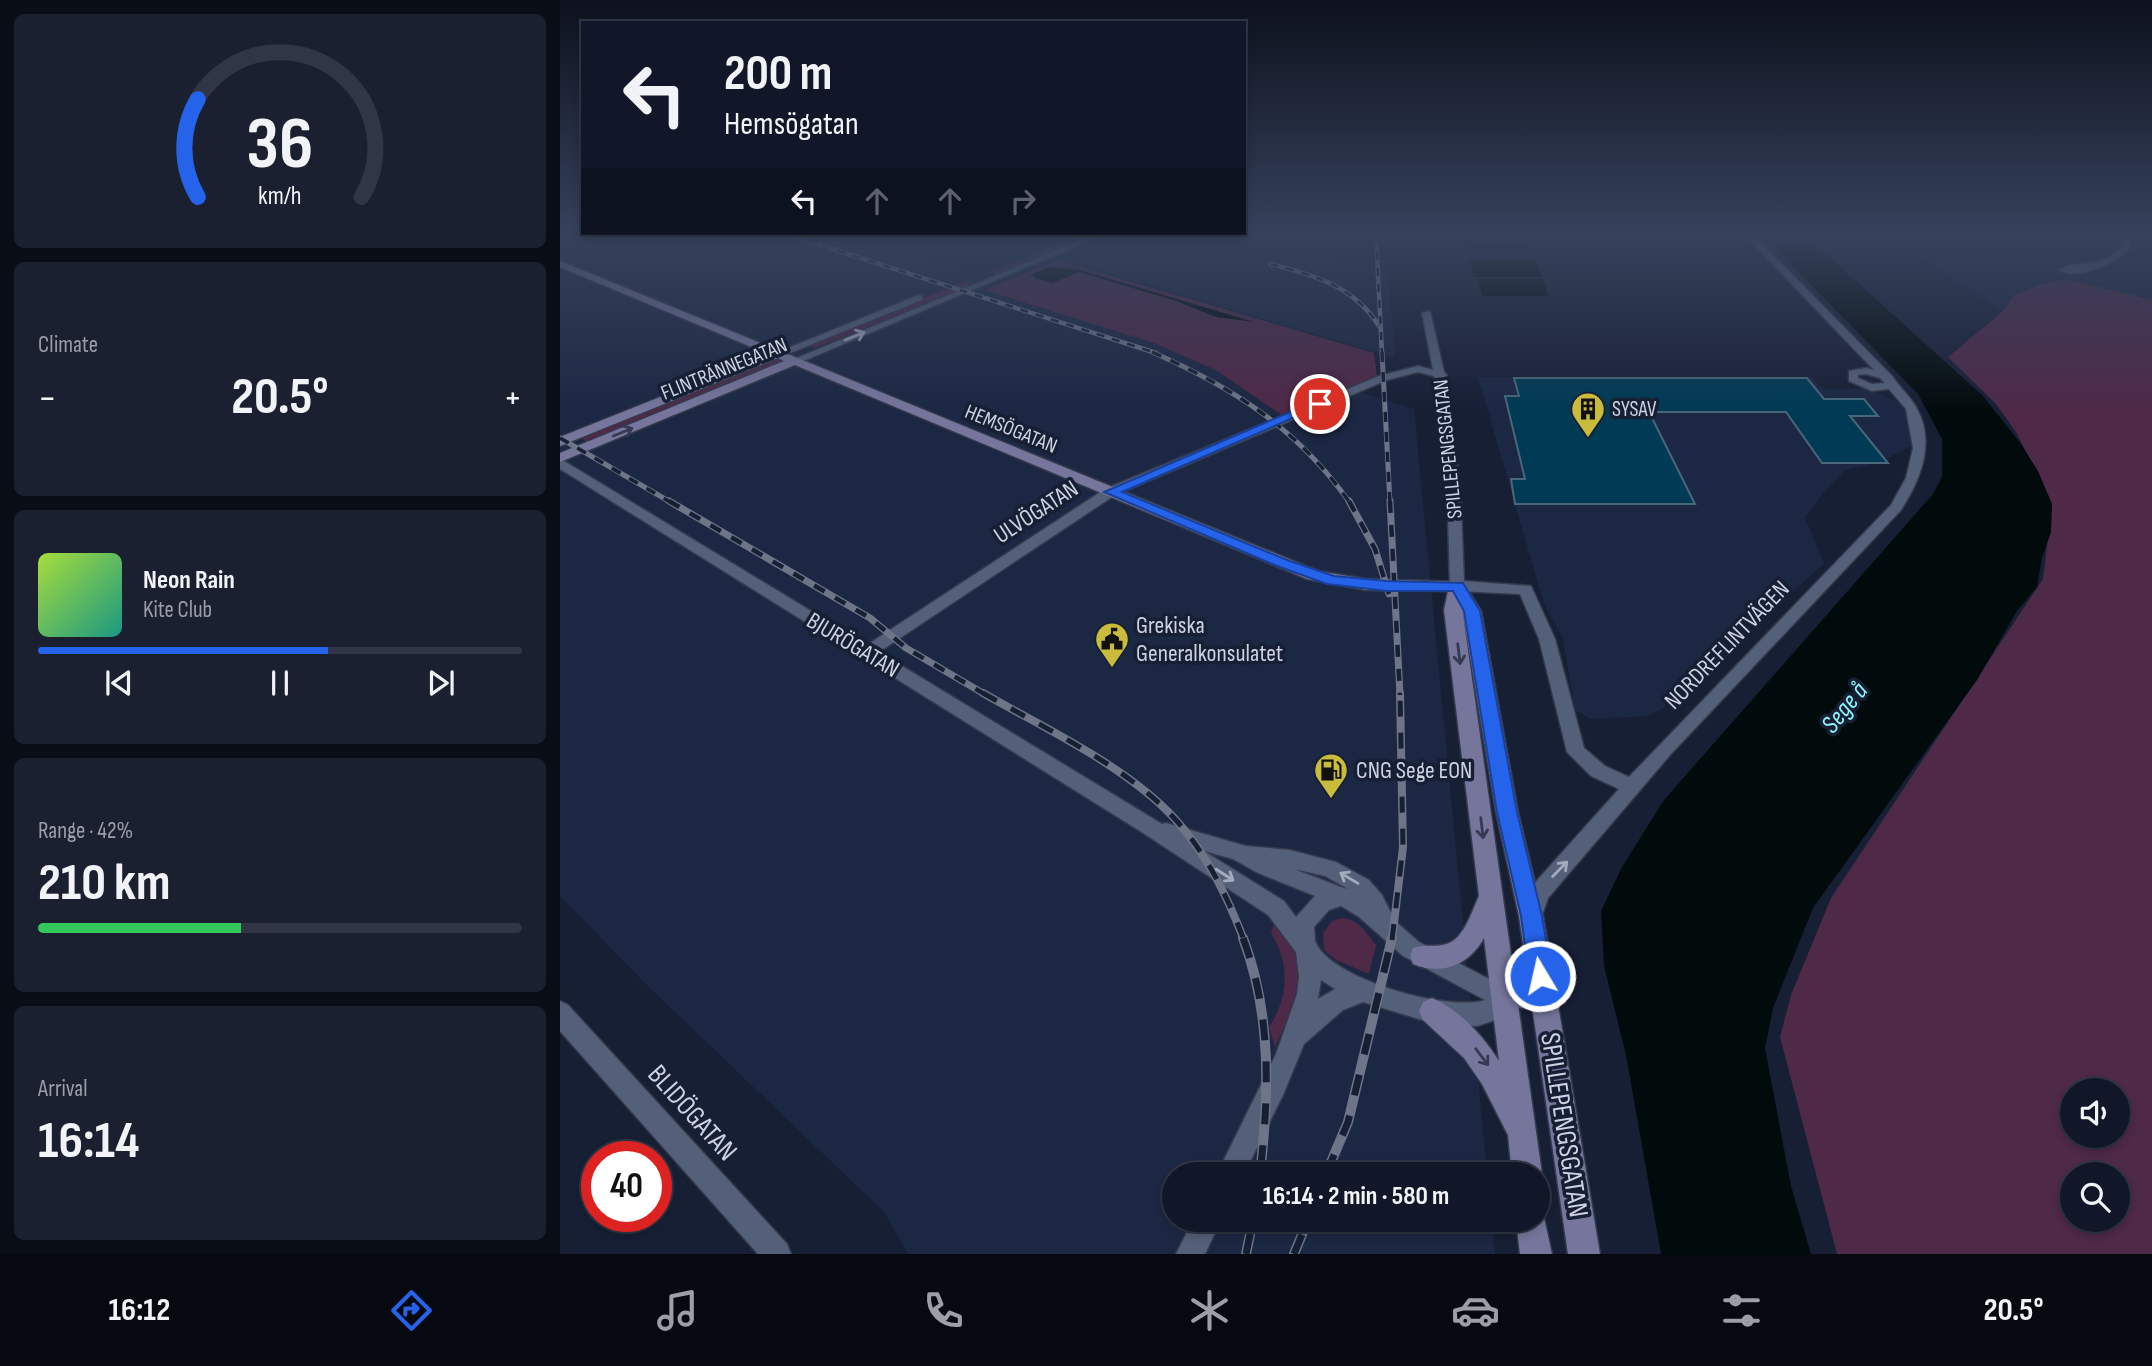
<!DOCTYPE html>
<html lang="en">
<head>
<meta charset="utf-8">
<style>
	body { margin:0; font-family:"Sofia Sans Condensed",sans-serif; background:#1a2030; color:#f1f3f6; height:100vh; display:flex; flex-direction:column; font-size:26px; white-space:nowrap }
	* { box-sizing:border-box; margin:0 }
	p { font-size:23px; color:#9c9fa8 }
	.icon { flex:none; width:38px; height:38px; fill:none; stroke:currentColor; stroke-width:2; stroke-linecap:round; stroke-linejoin:round }
	.map { position:relative; flex:1; overflow:hidden }
	.drawer { display:flex; flex-direction:column; gap:14px; padding:14px; background:#090d16; width:560px }
	.drawer>* { flex:none }
	.top-card { position:absolute; left:21px; top:21px; width:665px; height:214px; border-radius:0px; box-shadow:0 4px 10px #0003,0 0 0 2px #303645; background:#111728; color:#f1f3f6; overflow:hidden }
	.tools { position:absolute; left:1500px; top:1078px; display:grid; gap:14px }
	.tools a { display:grid; place-items:center; width:70px; height:70px; border-radius:50%; background:#111728; box-shadow:0 4px 10px #0003,0 0 0 2px #303645; font-size:35px }
	.speed { position:absolute; left:21px; top:1141px; display:flex; gap:14px; font-size:35px; font-weight:700; text-align:center }
	.speed>* { display:grid; place-content:center; width:91px; height:91px; border-radius:50%; background:#111728; box-shadow:0 4px 10px #0003,0 0 0 2px #303645; line-height:1 }
	.speed .limit { border:10px solid #d22; background:#fff; color:#111 }
	.pin { position:absolute; display:grid; place-items:center; width:60px; height:60px; color:#fff; margin:-30px; border:4px solid #fff; border-radius:50%; box-shadow:0 2px 7px #0007 }
	.me { position:absolute; width:77px; margin:-38px; rotate:351deg; stroke-linejoin:round; filter:drop-shadow(0 0 5px #0008) }
	.turn { display:flex; align-items:center; gap:24px; height:147px; padding:0 28px; font-size:32px }
	.turn .icon { width:91px; height:91px; stroke-width:2.5 }
	.turn b { display:block; font-size:49px; line-height:60px }
	.lanes { display:flex; align-items:center; height:66px; padding:0 28px; background:#0003; justify-content:center; gap:35px; direction:ltr }
	.lanes .off { opacity:.35 }
	.big { font-size:52px; font-weight:700; line-height:1.1 }
	.drawer .widget { flex:1; display:flex; flex-direction:column; justify-content:center; gap:10px; min-width:0; padding:0 24px; border-radius:10px; background:#1a2030 }
	.drawer .dial { align-items:center; gap:0 }
	.dial svg { height:182px; overflow:visible; fill:none; stroke:#303645; stroke-width:7; stroke-linecap:round; text-anchor:middle }
	.dial text { fill:#f1f3f6; stroke:none }
	.song { display:flex; align-items:center; gap:21px }
	.cover { width:84px; height:84px; border-radius:10px; background:linear-gradient(135deg,hsl(80 70% 55%),hsl(170 70% 35%)) }
	.played { height:7px; border-radius:4px; background:linear-gradient(90deg,#2563eb 60%,#303645 60%) }
	.keys { display:flex; justify-content:space-around; direction:ltr }
	.heat { display:flex; justify-content:space-between; align-items:center; font-size:38px; direction:ltr }
	.charge { height:10px; border-radius:5px; background:linear-gradient(90deg,#34c759 42%,#303645 0) }
	.trip { position:absolute; left:602px; top:1162px; width:388px; height:70px; border-radius:35px; background:#111728; box-shadow:0 4px 10px #0003,0 0 0 2px #303645; font-weight:700; line-height:70px; text-align:center }
	.tab-bar { display:flex; height:112px; justify-content:space-around; align-items:center; background:#070910; color:#9c9fa8 }
	.tab-bar .icon { width:49px; height:49px }
	.tab-bar .current { color:#2563eb }
	.tab-bar b { font-size:32px; color:#f1f3f6 }
	main { display:flex; flex:1; min-height:0 }
	.map>svg:first-child { display:block }
	.built { fill:#1c2743 }
	.green { fill:#4e2948; fill-rule:evenodd }
	.water { fill:#020b0c }
	.building { fill:#003a54; stroke:#496779; stroke-width:2 }
	.lines { fill:none; stroke-linecap:round; stroke-linejoin:round }
	.street-casing { stroke:#34394c; stroke-width:3 }
	.secondary-casing { stroke:#34394c; stroke-width:3 }
	.street { fill:#545f79; fill-rule:evenodd }
	.secondary { fill:#76769c; fill-rule:evenodd }
	.rail-far4-casing { stroke:#6e7588; stroke-width:4.5 }
	.rail-far3-casing { stroke:#6e7588; stroke-width:5 }
	.rail-far2-casing { stroke:#6e7588; stroke-width:7 }
	.rail-far1-casing { stroke:#6e7588; stroke-width:8 }
	.rail-casing { stroke:#6e7588; stroke-width:10 }
	.rail-far4 { stroke:#171f35; stroke-width:2.5; stroke-dasharray:8; stroke-linecap:butt }
	.rail-far3 { stroke:#171f35; stroke-width:3.5; stroke-dasharray:10; stroke-linecap:butt }
	.rail-far2 { stroke:#171f35; stroke-width:4.5; stroke-dasharray:12; stroke-linecap:butt }
	.rail-far1 { stroke:#171f35; stroke-width:5; stroke-dasharray:16; stroke-linecap:butt }
	.rail { stroke:#171f35; stroke-width:7; stroke-dasharray:21; stroke-linecap:butt }
	.oneway { stroke:#a3aabe }
	.oneway2 { stroke:#343954 }
	.route { fill:#2563eb; stroke:#184099; stroke-width:2 }
	.labels { text-anchor:middle; dominant-baseline:central; stroke-width:7; stroke-linejoin:round; paint-order:stroke }
	.far-street-label { font-size:21px; fill:#cdd3e3; stroke:#171f35 }
	.far-poi-label { font-size:21px; fill:#cdd3e3; stroke:#171f35; text-anchor:start }
	.street-label { font-size:24px; fill:#cdd3e3; stroke:#171f35 }
	.poi-label { font-size:24px; fill:#cdd3e3; stroke:#171f35; text-anchor:start }
	.water-label { font-size:26px; font-style:italic; fill:#8ef3fa; stroke:#171f35 }
	.near-street-label { font-size:28px; fill:#cdd3e3; stroke:#171f35 }
</style>
</head>
<body>
<main>
<section class="drawer">
<div class="widget dial"><svg viewBox="0 0 100 80">
<path d="M14 69A42 42 0 1 1 86 69"/>
<path d="M14 69A42 42 0 0 1 14 26" stroke="#2563eb"/>
<text x="50" y="56" font-size="32" font-weight="700">36</text>
<text x="50" y="72" font-size="11">km/h</text>
</svg></div>
<div class="widget"><p>Climate</p>
<div class="heat"><a>−</a><b class="big">20.5°</b><a>+</a></div>
</div>
<div class="widget">
<div class="song"><i class="cover"></i><div><b>Neon Rain</b><p>Kite Club</p></div></div>
<div class="played"></div>
<div class="keys"><svg class="icon" aria-label="previous" viewBox="0 0 24 24"><path d="M18 5L8 12l10 7zM5 5v14"/></svg><svg class="icon" aria-label="pause" viewBox="0 0 24 24"><path d="M8 5v14M16 5v14"/></svg><svg class="icon" aria-label="next" viewBox="0 0 24 24"><path d="M6 5l10 7-10 7zM19 5v14"/></svg></div>
</div>
<div class="widget"><p>Range · 42%</p><b class="big">210 km</b><div class="charge"></div></div>
<div class="widget"><p>Arrival</p><b class="big">16:14</b></div>
</section>
<div class="map">
<svg width="1592" height="1254" viewBox="0 0 1592 1254">
	<rect width="100%" height="100%" fill="#171f35"/>
	<!-- built -->
	<path class="built" d="M0,236H304L854,409L927,1174H614V1220H931L935,1254H348L324,1212L90,988L0,896Z
		M416,236H500L464,249Z
		M551,236H776V262L828,270L835,358L498,258Z
		M1344,236H1592V300L1508,279L1454,295L1443,311L1348,249Z
		M918,377H1251L1264,389H1301L1318,393L1341,404L1353,423L1357,442L1323,461L1286,470L1265,491L1245,517L1264,564L1124,685L1103,708L1087,716L1031,719L1015,710L1003,638L984,604Z"/>
	<!-- green -->
	<path class="green" d="M519,236H531L438,274L429,272Z
		M497,260L814,353L817,376L723,416L656,370L594,343L425,290Z
		M1508,279L1592,300V1254H1277L1220,1037L1231,995L1271,898L1483,579L1492,504L1456,432L1436,404L1388,357L1443,311L1454,295L1480,285ZM1512,1090H1558V1136H1512ZM1512,1174H1558V1220H1512Z
		M406,281L415,284L255,348L245,345Z
		M214,358L223,362L28,443L20,437Z
		M781,918C799,919 805,931 816,945L809,974L776,960L764,950L763,933L772,921Z
		M715,919C722,929 731,940 735,952C747,984 728,1018 715,1047L709,1027C729,997 730,963 711,933Z"/>
	<!-- water -->
	<path class="water" d="M903,236H965L971,250H907Z
		M1208,236H1246L1423,396L1461,444L1478,471L1492,504L1491,532L1482,558L1477,587L1457,611L1417,680L1253,908L1213,1008L1205,1048L1231,1186L1251,1254H1101L1066,1055L1044,966L1041,911L1062,867L1104,800L1373,494L1382,477V439L1358,394L1218,251L1216,243Z
		M910,260L976,261L982,277H914Z
		M488,267L520,270L694,322L656,317L616,301L519,272L493,283L477,279L471,275Z
		M918,279H982L989,296H922Z"/>
	<!-- building -->
	<path class="building" d="M954,378H1247L1264,399H1304L1318,416H1290L1328,463H1262L1226,412H1089L1135,504H955L951,479H965L945,396H959Z"/>
	<g class="lines">
		<!-- street casing -->
		<g class="street-casing">
			<path id="street" d="M531,236H541L236,364L227,362Z
				M1186,236H1194L1333,377C1339,387 1350,396 1356,407C1376,442 1361,479 1341,510L1110,755L988,898L980,921L972,924L964,921L961,914L972,886L1059,789L1031,776L1007,752L979,639L960,594L897,591L890,586L887,482L874,376L858,372L827,380L555,495L319,652L602,824L606,823L686,846L730,850L776,862L809,880L822,895L835,921L859,942L925,977L946,986H983L991,989L994,997L991,1005L983,1008H950L938,1019L917,1026L872,1023L803,1002L783,1010L744,1044L723,1095L684,1174H657L716,1054L737,994L739,977L736,952L708,915L580,831L0,469V460L4,461L307,645L545,489L819,376L858,366L873,370L862,313L870,311L884,372L887,375L885,377L900,482L904,581L971,586L995,639L1024,748L1045,766L1069,777L1331,505L1346,478L1353,448L1346,409L1329,389L1312,391L1289,381V371L1306,368L1314,370ZM1306,374L1320,378L1325,383L1312,384L1298,378V375ZM644,851L673,859L698,873L755,896L736,917L724,901ZM734,869L765,876L788,889L781,887ZM781,906L799,917L843,956L925,1000C889,1012 773,980 756,943C754,939 755,932 754,927L769,910ZM761,980L775,989L758,999Z
				M1561,236H1569L1570,247C1557,263 1517,281 1498,270C1519,258 1537,272 1562,247Z
				M359,295L362,296V300L220,357L211,355Z
				M0,1001L8,1005L227,1244L231,1254H198L0,1031Z
				M633,1220H661L645,1254H616Z"/>
		</g>
		<!-- secondary casing -->
		<g class="secondary-casing">
			<path id="secondary" d="M0,261L758,571L806,579L903,582L921,611L958,812L983,916L1040,1254H1008L959,916L936,812L902,608L982,1174L978,1182V1174H952L948,1135L922,1084L904,1058L863,1020L859,1011L863,1002L872,998C900,1010 923,1036 939,1061L924,938C909,965 882,976 853,964L850,956L853,948C864,944 871,947 882,945C903,943 911,913 919,896L884,610L888,591L806,590L747,579L235,365L0,462V453L224,361L218,358L0,446V437L208,354L0,267Z
				M978,1208L982,1209L992,1254H960L956,1220H978Z"/>
		</g>
		<!-- street -->
		<use href="#street" class="street"/>
		<!-- secondary -->
		<use href="#secondary" class="secondary"/>
		<!-- rail-far4 casing -->
		<g class="rail-far4-casing">
			<path id="rail-far4" d="M232,236L596,353
				M816,236L822,353
				M710,264C754,275 794,286 819,326"/>
		</g>
		<!-- rail-far3 casing -->
		<g class="rail-far3-casing">
			<path id="rail-far3" d="M592,352C674,388 738,429 790,503
				M822,352L830,503
				M0,438L112,503"/>
		</g>
		<!-- rail-far2 casing -->
		<g class="rail-far2-casing">
			<path id="rail-far2" d="M109,501L310,618L346,648L426,695
				M789,501L815,549L829,594
				M830,501L840,695"/>
		</g>
		<!-- rail-far1 casing -->
		<g class="rail-far1-casing">
			<path id="rail-far1" d="M423,693C484,728 568,767 615,819C647,854 667,896 684,940
				M832,940L843,847L840,693"/>
		</g>
		<!-- rail casing -->
		<g class="rail-casing">
			<path id="rail" d="M683,938C712,1015 709,1094 700,1174
				M766,1174L788,1122L832,938
				M686,1254L693,1220
				M734,1254L748,1220"/>
		</g>
		<!-- rail-far4 -->
		<use href="#rail-far4" class="rail-far4"/>
		<!-- rail-far3 -->
		<use href="#rail-far3" class="rail-far3"/>
		<!-- rail-far2 -->
		<use href="#rail-far2" class="rail-far2"/>
		<!-- rail-far1 -->
		<use href="#rail-far1" class="rail-far1"/>
		<!-- rail -->
		<use href="#rail" class="rail"/>
	</g>
	<!-- one-way arrows -->
	<defs><path id="oneway-shaft" d="M-6 0H5M1.5-3L5.5 0L1.5 3" fill="none" stroke-width="1.6" stroke-linecap="round" stroke-linejoin="round" transform="scale(1.75)"/></defs>
	<g class="oneway">
		<use href="#oneway-shaft" transform="translate(295 336) rotate(-22)"/>
		<use href="#oneway-shaft" transform="translate(1000 869) rotate(-45)"/>
		<use href="#oneway-shaft" transform="translate(665 875) rotate(33)"/>
		<use href="#oneway-shaft" transform="translate(789 878) rotate(-149)"/>
	</g>
	<g class="oneway2">
		<use href="#oneway-shaft" transform="translate(63 432) rotate(-22)"/>
		<use href="#oneway-shaft" transform="translate(899 654) rotate(83)"/>
		<use href="#oneway-shaft" transform="translate(922 828) rotate(83)"/>
		<use href="#oneway-shaft" transform="translate(922 1057) rotate(53)"/>
	</g>
	<!-- sky -->
	<linearGradient id="sky" x2="0" y2="1"><stop stop-color="#0d111d"/><stop offset="0.57" stop-color="#36425c"/><stop offset="1" stop-color="#36425c" stop-opacity="0"/></linearGradient>
	<rect width="1592" height="411" fill="url(#sky)"/>
	<!-- route -->
	<path class="route" d="M756,401L765,404L562,492L727,560L774,576L827,581L903,583L920,611L957,812L982,916L992,976L988,984L980,987L972,984L969,976L961,916L937,812L904,611L893,591H827L767,584L717,566L544,492Z"/>
	<!-- icons -->
	<defs>
		<g id="building-pin" transform="scale(1.75)"><path d="M0 17L-7.5 6A9.5 9.5 0 1 1 7.5 6Z" fill="#c9bb3b" stroke="#171f35"/><path d="M-4-6H4V6H1V3H-1V6H-4ZM-2.5-4.3h1.7v1.8h-1.7ZM.8-4.3h1.7v1.8H.8ZM-2.5-1h1.7V.8h-1.7ZM.8-1h1.7V.8H.8Z" fill="#111"/></g>
		<g id="civic-pin" transform="scale(1.75)"><path d="M0 17L-7.5 6A9.5 9.5 0 1 1 7.5 6Z" fill="#c9bb3b" stroke="#171f35"/><path d="M-.6-6.5H3V-4.5H.6V-3L4-1V1h2V6H-6V1h2V-1L-.6-3ZM-1.2 2.5V6h2.4V2.5Z" fill="#111"/></g>
		<g id="fuel-pin" transform="scale(1.75)"><path d="M0 17L-7.5 6A9.5 9.5 0 1 1 7.5 6Z" fill="#c9bb3b" stroke="#171f35"/><path d="M-5.5-6h7V0h2V4h1.3V-2.5L3-4.5l.8-.8L6-3V5H2.5V1h-1V6h-7ZM-4.2-4.7v3.2H.2V-4.7Z" fill="#111"/></g>
	</defs>
	<g fill-rule="evenodd">
		<use href="#building-pin" x="1028" y="409"/>
		<use href="#civic-pin" x="552" y="639"/>
		<use href="#fuel-pin" x="771" y="770"/>
	</g>
	<g class="labels">
		<!-- far-street labels -->
		<g class="far-street-label">
			<text transform="translate(164 369) rotate(-22)">FLINTRÄNNEGATAN</text>
			<text transform="translate(451 429) rotate(22)">HEMSÖGATAN</text>
			<text transform="translate(888 449) rotate(-96)">SPILLEPENGSGATAN</text>
		</g>
		<!-- far-poi labels -->
		<g class="far-poi-label">
			<text x="1052" y="409">SYSAV</text>
		</g>
		<!-- street labels -->
		<g class="street-label">
			<text transform="translate(476 512) rotate(-33)">ULVÖGATAN</text>
			<text transform="translate(293 645) rotate(31)">BJURÖGATAN</text>
			<text transform="translate(1167 645) rotate(-46)">NORDREFLINTVÄGEN</text>
		</g>
		<!-- poi labels -->
		<g class="poi-label">
			<text x="576" y="625">Grekiska<tspan x="576" dy="28">Generalkonsulatet</tspan></text>
			<text x="796" y="770">CNG Sege EON</text>
		</g>
		<!-- water labels -->
		<g class="water-label">
			<text transform="translate(1285 708) rotate(-51)">Sege å</text>
		</g>
		<!-- near-street labels -->
		<g class="near-street-label">
			<text transform="translate(132 1113) rotate(48)">BLIDÖGATAN</text>
			<text transform="translate(1004 1125) rotate(81)">SPILLEPENGSGATAN</text>
		</g>
	</g>
</svg>
<div class="tools">
<a><svg class="icon" aria-label="sound" viewBox="0 0 24 24"><path d="M4 9h4l5-4v14l-5-4H4zM17 9q2 3 0 6"/></svg></a>
<a><svg class="icon" aria-label="search" viewBox="0 0 24 24"><circle cx="10" cy="10" r="6"/><path d="M15 15l6 6"/></svg></a>
</div>
<div class="speed"><div class="limit">40</div></div>
<div class="pin" style="left:760px;top:404px;background:#d93025"><svg class="icon" aria-label="arrive" viewBox="0 0 24 24"><path d="M6 21V4h12l-3 4 3 4H6"/></svg></div>
<svg class="me" style="left:980px;top:976px" viewBox="-20 -20 40 40"><circle r="17" fill="#2563eb" stroke="#fff" stroke-width="3"/><path d="M0-11L8 9 0 5-8 9z" fill="#fff"/></svg>
<div class="trip">16:14 · 2 min · 580 m</div>
<div class="top-card">
<div class="turn"><svg class="icon" aria-label="left" viewBox="0 0 24 24"><path d="M17 20v-9H6M10 6l-5 5 5 5"/></svg><div><b>200 m</b>Hemsögatan</div></div>
<div class="lanes"><svg class="icon" aria-label="left" viewBox="0 0 24 24"><path d="M17 20v-9H6M10 6l-5 5 5 5"/></svg><svg class="icon off" aria-label="ahead" viewBox="0 0 24 24"><path d="M12 20V5M6 11l6-6 6 6"/></svg><svg class="icon off" aria-label="ahead" viewBox="0 0 24 24"><path d="M12 20V5M6 11l6-6 6 6"/></svg><svg class="icon off" aria-label="right" viewBox="0 0 24 24"><path d="M7 20v-9h11M14 6l5 5-5 5"/></svg></div>
</div>
</div>
</main>
<nav class="tab-bar">
<b>16:12</b>
<svg class="icon current" aria-label="directions" viewBox="0 0 24 24"><path d="M12 3l9 9-9 9-9-9zM9 14v-3h6M13 9l2 2-2 2"/></svg>
<svg class="icon" aria-label="music" viewBox="0 0 24 24"><path d="M9 18V5l10-2v13"/><circle cx="6" cy="18" r="3"/><circle cx="16" cy="16" r="3"/></svg>
<svg class="icon" aria-label="phone" viewBox="0 0 24 24"><path d="M5 4h4l2 5-3 2q2 4 5 5l2-3 5 2v4C11 20 4 13 5 4z"/></svg>
<svg class="icon" aria-label="climate" viewBox="0 0 24 24"><path d="M12 3v18M4 7l16 10M4 17L20 7"/></svg>
<svg class="icon" aria-label="car" viewBox="0 0 24 24"><path d="M5 17H2v-5l4-1 3-4h7l3 4 3 1v5h-3M9 17h6M6 11h13"/><circle cx="7" cy="17" r="2"/><circle cx="17" cy="17" r="2"/></svg>
<svg class="icon" aria-label="filters" viewBox="0 0 24 24"><path d="M4 7h16M4 17h16"/><circle cx="9" cy="7" r="2"/><circle cx="15" cy="17" r="2"/></svg>
<b>20.5°</b>
</nav>
</body>
</html>
